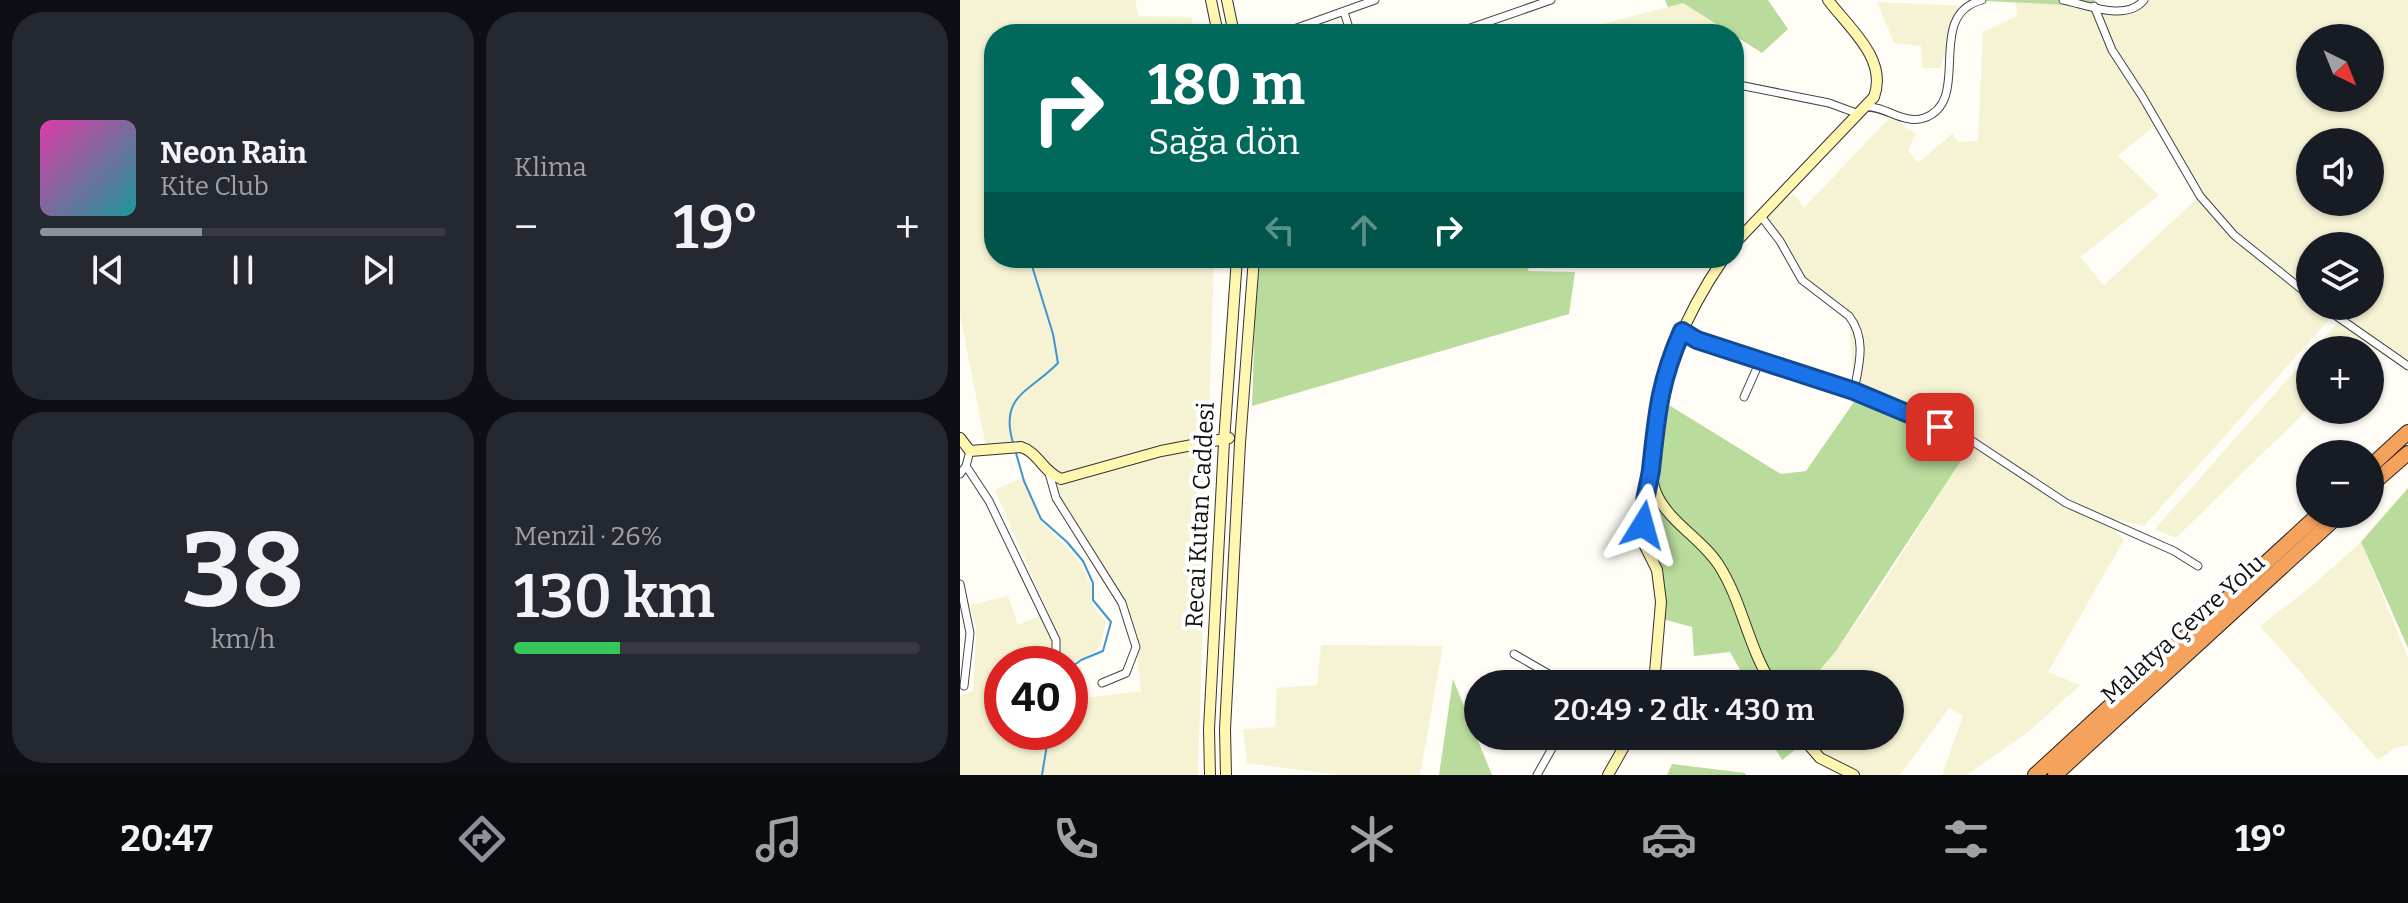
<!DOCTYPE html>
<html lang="tr">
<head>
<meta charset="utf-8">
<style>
	body { margin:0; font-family:Bitter,serif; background:#242831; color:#f1f3f6; height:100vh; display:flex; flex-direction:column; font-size:30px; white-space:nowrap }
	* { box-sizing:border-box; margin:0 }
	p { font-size:26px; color:#9ea1a6 }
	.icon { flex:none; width:44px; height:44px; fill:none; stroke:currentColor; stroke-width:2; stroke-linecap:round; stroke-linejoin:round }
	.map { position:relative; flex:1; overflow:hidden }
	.drawer { display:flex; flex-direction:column; gap:12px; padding:12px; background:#0d0f14; width:960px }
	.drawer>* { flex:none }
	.top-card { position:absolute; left:24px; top:24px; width:760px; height:244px; border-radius:32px; box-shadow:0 2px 6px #0004; background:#00695c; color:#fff; overflow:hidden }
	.needle { width:52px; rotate:137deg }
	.buttons { position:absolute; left:1336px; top:24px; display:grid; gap:16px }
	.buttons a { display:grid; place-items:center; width:88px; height:88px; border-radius:50%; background:#171b24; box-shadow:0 2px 6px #0004; font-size:40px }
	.speed { position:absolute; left:24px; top:646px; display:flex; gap:16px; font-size:40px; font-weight:700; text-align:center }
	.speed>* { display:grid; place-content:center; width:104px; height:104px; border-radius:50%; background:#171b24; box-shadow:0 2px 6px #0004; line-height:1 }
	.speed .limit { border:12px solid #d22; background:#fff; color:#111 }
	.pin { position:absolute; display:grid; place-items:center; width:68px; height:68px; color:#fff; margin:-34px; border-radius:16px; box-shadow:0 4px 12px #0006 }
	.me { position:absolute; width:88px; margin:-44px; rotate:8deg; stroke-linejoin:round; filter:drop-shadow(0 0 6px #0008) }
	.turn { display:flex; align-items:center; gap:28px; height:168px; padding:0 32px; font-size:36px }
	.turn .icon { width:104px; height:104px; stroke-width:2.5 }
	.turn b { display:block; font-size:56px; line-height:68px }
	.lanes { display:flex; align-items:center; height:76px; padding:0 32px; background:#0003; justify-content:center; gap:40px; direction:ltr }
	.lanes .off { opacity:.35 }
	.big { font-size:60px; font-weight:600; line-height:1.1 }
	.drawer .widget { flex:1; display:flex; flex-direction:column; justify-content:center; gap:12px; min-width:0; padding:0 28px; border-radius:32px; background:#242831 }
	.drawer .dial { align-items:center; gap:0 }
	.dial b { font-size:104px; line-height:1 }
	.song { display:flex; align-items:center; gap:24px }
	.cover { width:96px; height:96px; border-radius:12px; background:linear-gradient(135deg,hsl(320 70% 55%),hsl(180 70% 35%)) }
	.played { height:8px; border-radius:4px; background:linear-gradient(90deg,#8c9099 40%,#363941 40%) }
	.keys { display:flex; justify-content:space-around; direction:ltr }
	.heat { display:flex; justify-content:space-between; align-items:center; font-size:44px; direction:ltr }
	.charge { height:12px; border-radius:6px; background:linear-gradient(90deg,#34c759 26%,#363941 0) }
	.drawer .tiles { flex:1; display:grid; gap:12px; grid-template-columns:repeat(2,1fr) }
	.trip { position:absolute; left:504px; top:670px; width:440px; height:80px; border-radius:40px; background:#171b24; box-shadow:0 2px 6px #0004; font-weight:600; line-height:80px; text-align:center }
	.tabs { display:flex; height:128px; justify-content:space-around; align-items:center; background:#090b0e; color:#9ea1a6 }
	.tabs .icon { width:56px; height:56px }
	.tabs .current { color:#8c9099 }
	.tabs b { font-size:36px; color:#f1f3f6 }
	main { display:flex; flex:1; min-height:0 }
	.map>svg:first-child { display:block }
	.farmland { fill:#f6f3d4; fill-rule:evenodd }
	.forest { fill:#b9dc9c }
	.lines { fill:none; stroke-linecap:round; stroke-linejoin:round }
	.stream { stroke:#3f96cf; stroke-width:2 }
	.street-casing { stroke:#444; stroke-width:9 }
	.secondary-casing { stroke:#333; stroke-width:12 }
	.highway-casing { stroke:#222; stroke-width:16 }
	.street { stroke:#fff; stroke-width:7 }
	.secondary { stroke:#fff6b0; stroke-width:10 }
	.highway { stroke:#f5a25d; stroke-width:14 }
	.route-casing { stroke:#114b97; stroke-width:20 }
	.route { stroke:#1a73e8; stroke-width:14 }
	.labels { text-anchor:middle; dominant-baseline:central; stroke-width:8; stroke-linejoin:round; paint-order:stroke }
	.street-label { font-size:24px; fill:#111; stroke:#fff }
</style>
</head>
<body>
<main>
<section class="drawer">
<div class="tiles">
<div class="widget">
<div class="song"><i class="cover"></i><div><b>Neon Rain</b><p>Kite Club</p></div></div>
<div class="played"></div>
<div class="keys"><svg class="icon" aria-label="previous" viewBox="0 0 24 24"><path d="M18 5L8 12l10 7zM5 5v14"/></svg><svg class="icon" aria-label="pause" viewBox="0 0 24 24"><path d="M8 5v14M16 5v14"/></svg><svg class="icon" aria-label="next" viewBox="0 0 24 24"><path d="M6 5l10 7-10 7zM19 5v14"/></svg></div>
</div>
<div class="widget"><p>Klima</p>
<div class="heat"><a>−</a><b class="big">19°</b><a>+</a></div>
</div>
<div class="widget dial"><b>38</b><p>km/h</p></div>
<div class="widget"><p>Menzil · 26%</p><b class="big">130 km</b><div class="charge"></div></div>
</div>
</section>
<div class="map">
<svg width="1448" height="775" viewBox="0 0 1448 775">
	<rect width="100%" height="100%" fill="#fffdf5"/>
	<!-- farmland -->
	<path class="farmland" d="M0,0H175L179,16L231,17L236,34H34V258H254L238,775H0V696L13,691L16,641V627L10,605L48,596L58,625L88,612L35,490L64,477L82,524L102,542L120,563L132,587V604L146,622L141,645L135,652L109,664H42V732H84L82,758L89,732H110V700L181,691L173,622L95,496V473L67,442L26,447L0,315Z
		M1055,0H1103L1158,12L1183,0H1448V365L1365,306H1410V246H1350V306H1363L1373,315L1184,526L1130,514L1148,524L1164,540L1088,672L1120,685L1071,730L1007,775H982L1003,716L989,708L940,775H894L860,758L841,736H930V684H848L876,651L915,596L1007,451L894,391L889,316L842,280L800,215L834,194L844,208L934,113L944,126L956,134L948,150L958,163L993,133L998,142L1018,141L1023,32L1057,16ZM1350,38H1410V98H1350ZM1198,123L1240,196L1144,285L1120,257L1199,195L1158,156ZM1350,142H1410V202H1350Z
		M917,2L1007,6L992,33L980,68H962L961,46L934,43Z
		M723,3L772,34H603Z
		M1380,320L1409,349L1408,350H1353Z
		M1350,354V407L1216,538L1195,529Z
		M1401,542L1448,658V745L1435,748L1418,760L1300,626L1353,585Z
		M361,645L483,646L460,775H379L287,763L283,729L315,727L317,688L357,685Z"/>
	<!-- forest -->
	<path class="forest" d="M705,0H808L828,29L802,53L723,3L708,7Z
		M1001,0H1135L1134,6Z
		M297,258H571L568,271L615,272L609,314L292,406Z
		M699,399L821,474L846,471L896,399L1008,450L876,651L848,684H788L770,652L734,656L732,627L699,618L697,570L683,542L682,508L696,493L691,471Z
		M1448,488V648L1401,542Z
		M493,679L532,775H479Z
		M808,736H841L844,743L822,760Z
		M712,764L785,773L786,775H707Z"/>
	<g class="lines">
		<!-- stream -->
		<path class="stream" d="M53,443C39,395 70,392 98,363L93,334L72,266V258
			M56,453L64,481L81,519L107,542L123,561L133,583V600L151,622L143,651L121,660L110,668
			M82,775L89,732"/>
		<!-- street casing -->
		<g class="street-casing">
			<path id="street" d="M1103,0C1128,5 1166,22 1184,0
				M1134,6L1152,50L1182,96L1240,196L1274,235L1350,296
				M384,12L391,34
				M320,34L415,0
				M493,34L591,0
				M774,84L869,103L896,113
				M904,107C925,105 943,125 964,118C1014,101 963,15 1022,0
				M800,215L820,241L842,280L889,316C907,339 899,365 894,391L1009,439L1106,503L1214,551L1238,566
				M1362,306L1448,366
				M722,331L737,340L894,391
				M784,397L800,361
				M6,466L29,501L96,640V657L83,664
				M89,473L96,498L162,603L176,647L166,673L142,683
				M0,474L6,466L10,451
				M0,584L10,633L4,686
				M554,654L606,684
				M577,775L599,736"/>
		</g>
		<!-- secondary casing -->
		<g class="secondary-casing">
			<path id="secondary" d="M251,0L258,34
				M267,0L274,34
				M774,244L914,97C928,59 889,28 868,0
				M764,258C726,313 700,372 694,438C692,457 689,475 696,493C709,523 743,539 760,567C783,604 788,647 812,684
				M0,438L10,451L61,447C78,452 83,472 101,479L201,451L269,438
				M690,477L682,508L683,542L697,570L701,602L694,684
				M841,736L860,758L894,775
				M250,775L249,729L264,442L277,258
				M266,775L265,729L280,443L294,258
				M648,775L670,736"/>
		</g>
		<!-- highway casing -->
		<g class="highway-casing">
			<path id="highway" d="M1410,467L1448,432
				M1410,486L1448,453
				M1075,775L1359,514
				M1095,775L1380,514"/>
		</g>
		<!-- street -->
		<use href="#street" class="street"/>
		<!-- secondary -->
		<use href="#secondary" class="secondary"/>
		<!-- highway -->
		<use href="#highway" class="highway"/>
	</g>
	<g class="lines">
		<!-- route casing -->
		<g class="route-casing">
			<path id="route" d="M683,525C682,506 688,489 691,470C697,415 699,383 722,331L737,340L894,391L980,427"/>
		</g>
		<!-- route -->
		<use href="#route" class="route"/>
	</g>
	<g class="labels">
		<!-- street labels -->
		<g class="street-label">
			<text transform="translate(240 515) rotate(-87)">Recai Kutan Caddesi</text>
			<text transform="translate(1223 629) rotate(-42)">Malatya Çevre Yolu</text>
		</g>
	</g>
</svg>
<div class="buttons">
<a><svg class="needle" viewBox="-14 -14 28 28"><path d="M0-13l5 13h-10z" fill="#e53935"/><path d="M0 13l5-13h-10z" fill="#9ea1a6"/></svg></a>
<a><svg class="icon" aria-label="sound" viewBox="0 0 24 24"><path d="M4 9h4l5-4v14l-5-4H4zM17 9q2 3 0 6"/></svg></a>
<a><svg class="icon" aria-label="layers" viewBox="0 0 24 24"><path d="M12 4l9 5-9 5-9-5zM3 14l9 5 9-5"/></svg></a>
<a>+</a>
<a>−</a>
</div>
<div class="speed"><div class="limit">40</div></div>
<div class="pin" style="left:980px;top:427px;background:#d93025"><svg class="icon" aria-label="arrive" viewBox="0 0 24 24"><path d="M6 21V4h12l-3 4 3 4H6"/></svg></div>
<svg class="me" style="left:683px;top:525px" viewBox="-20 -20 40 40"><path d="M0-17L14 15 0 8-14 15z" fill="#1a73e8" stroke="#fff" stroke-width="4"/></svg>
<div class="trip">20:49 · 2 dk · 430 m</div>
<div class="top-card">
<div class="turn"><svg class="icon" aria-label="right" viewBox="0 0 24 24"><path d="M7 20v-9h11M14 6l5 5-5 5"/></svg><div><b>180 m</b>Sağa dön</div></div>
<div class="lanes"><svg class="icon off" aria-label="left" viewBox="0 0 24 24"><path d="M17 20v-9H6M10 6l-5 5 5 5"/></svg><svg class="icon off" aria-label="ahead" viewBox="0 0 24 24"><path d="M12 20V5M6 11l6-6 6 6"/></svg><svg class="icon" aria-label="right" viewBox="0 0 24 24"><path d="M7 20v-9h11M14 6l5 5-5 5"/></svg></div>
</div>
</div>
</main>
<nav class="tabs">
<b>20:47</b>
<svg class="icon current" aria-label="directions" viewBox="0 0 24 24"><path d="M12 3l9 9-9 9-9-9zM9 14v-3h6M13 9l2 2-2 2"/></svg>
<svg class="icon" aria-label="music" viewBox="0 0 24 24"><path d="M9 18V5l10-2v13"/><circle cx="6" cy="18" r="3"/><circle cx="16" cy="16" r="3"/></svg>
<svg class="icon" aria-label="phone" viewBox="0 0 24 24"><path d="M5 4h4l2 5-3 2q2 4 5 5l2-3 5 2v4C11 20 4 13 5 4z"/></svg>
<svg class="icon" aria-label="climate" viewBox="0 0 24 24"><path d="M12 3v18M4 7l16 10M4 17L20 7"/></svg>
<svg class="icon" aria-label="car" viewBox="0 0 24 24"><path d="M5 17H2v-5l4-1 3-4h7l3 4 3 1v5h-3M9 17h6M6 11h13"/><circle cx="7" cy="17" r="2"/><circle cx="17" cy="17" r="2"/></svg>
<svg class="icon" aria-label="filters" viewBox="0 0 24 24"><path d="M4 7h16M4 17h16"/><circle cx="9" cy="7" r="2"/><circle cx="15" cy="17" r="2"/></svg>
<b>19°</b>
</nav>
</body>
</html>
